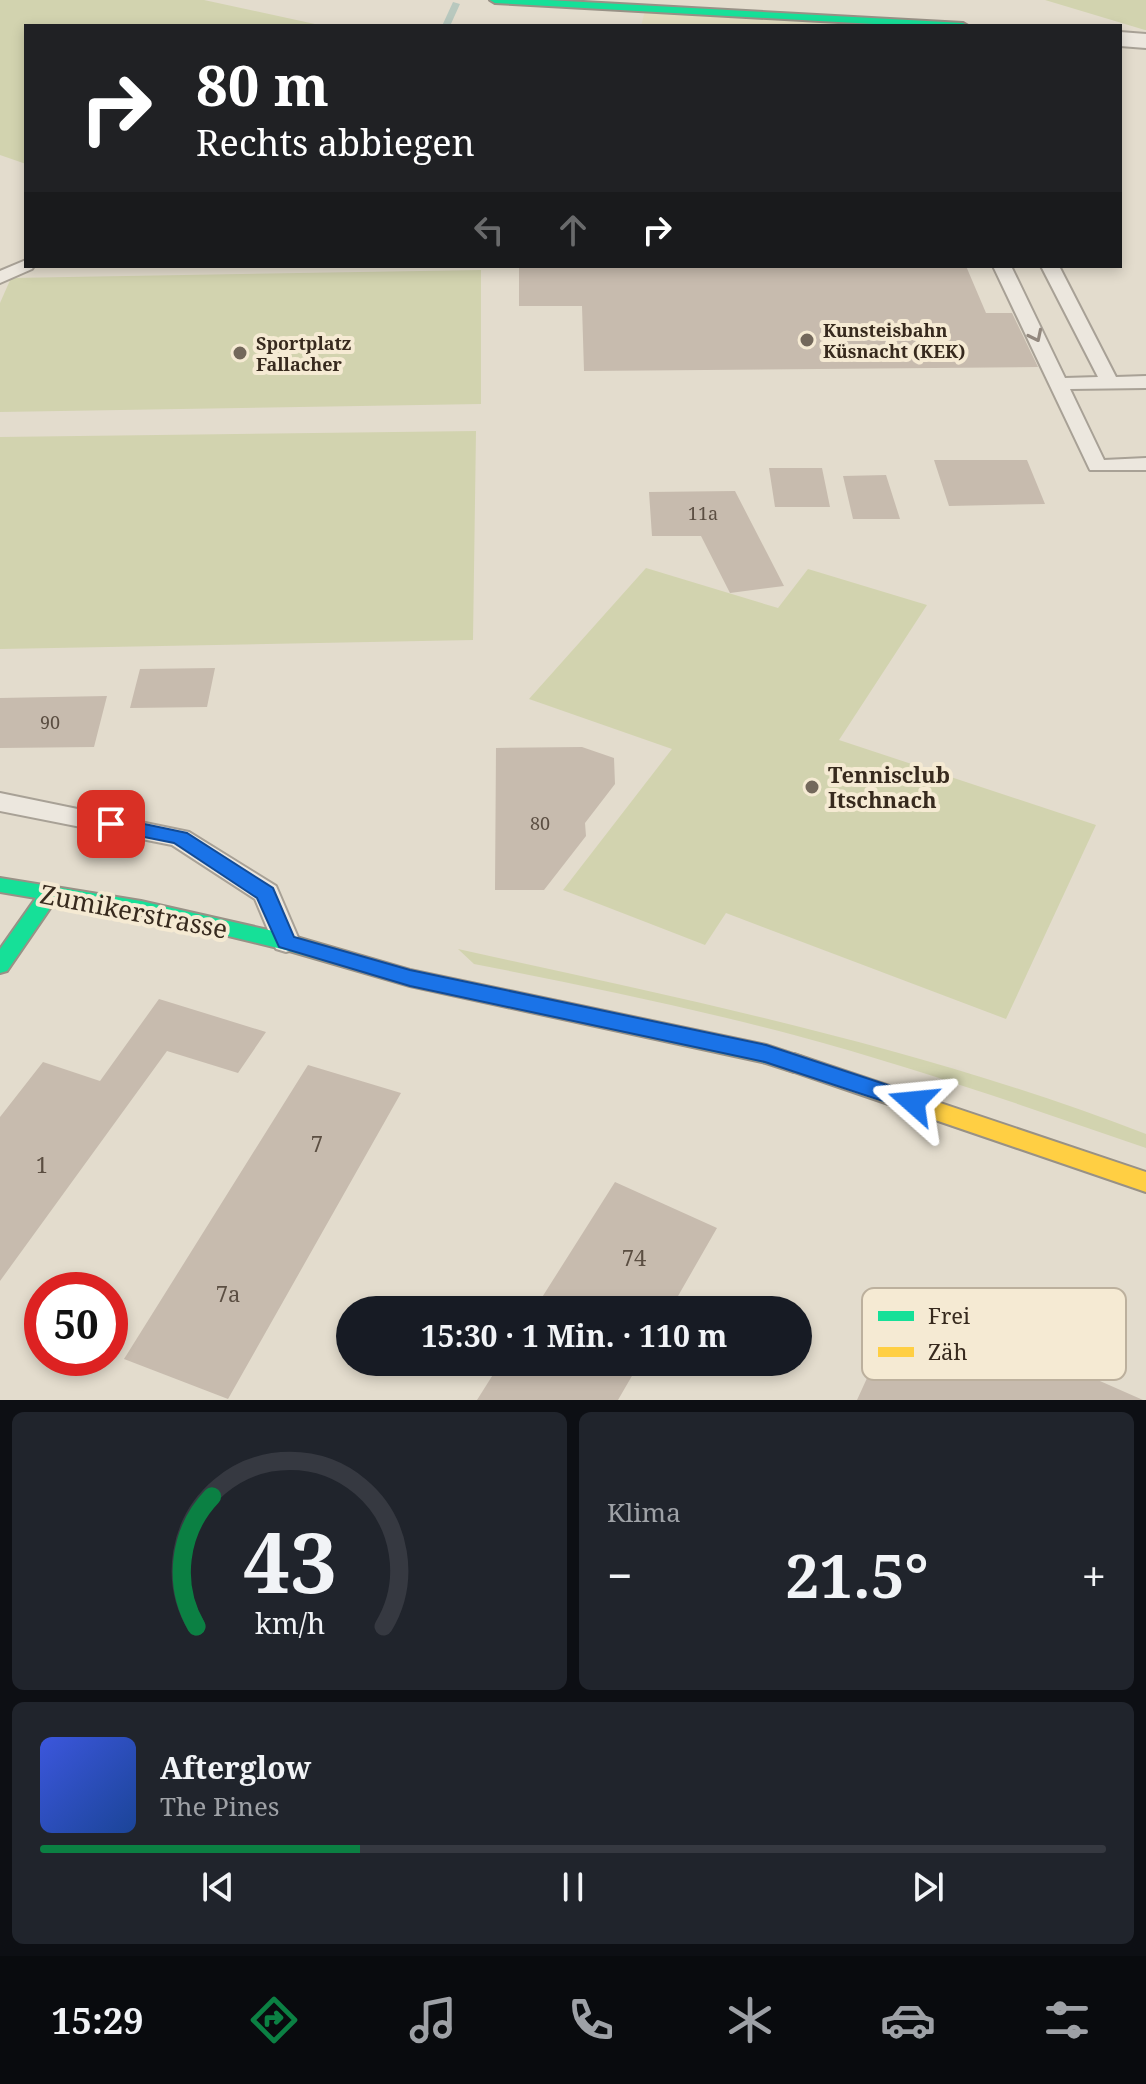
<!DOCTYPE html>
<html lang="de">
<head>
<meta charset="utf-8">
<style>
	body { margin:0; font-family:"Noto Serif",serif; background:#20242c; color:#f1f3f6; height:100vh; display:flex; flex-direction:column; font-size:30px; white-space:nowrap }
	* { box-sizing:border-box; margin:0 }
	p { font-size:26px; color:#9ea1a6 }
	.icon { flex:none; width:44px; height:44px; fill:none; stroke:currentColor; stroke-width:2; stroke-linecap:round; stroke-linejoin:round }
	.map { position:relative; height:1400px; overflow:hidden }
	.details { display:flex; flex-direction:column; gap:12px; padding:12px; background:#0d0f14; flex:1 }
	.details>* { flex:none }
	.guide { position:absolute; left:24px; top:24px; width:1098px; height:244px; border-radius:0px; box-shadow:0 4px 12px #0003; background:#202124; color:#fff; overflow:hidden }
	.speed { position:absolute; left:24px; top:1272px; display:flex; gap:16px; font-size:40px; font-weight:700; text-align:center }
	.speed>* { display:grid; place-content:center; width:104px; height:104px; border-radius:50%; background:#171b24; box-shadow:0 4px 12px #0003; line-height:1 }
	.speed .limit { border:12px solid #d22; background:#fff; color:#111 }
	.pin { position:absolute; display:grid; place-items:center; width:68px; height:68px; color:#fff; margin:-34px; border-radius:16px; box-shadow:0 4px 12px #0006 }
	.me { position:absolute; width:88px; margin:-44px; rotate:288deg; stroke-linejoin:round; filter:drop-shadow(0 0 6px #0008) }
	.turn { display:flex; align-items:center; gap:28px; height:168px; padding:0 40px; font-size:36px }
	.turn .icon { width:104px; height:104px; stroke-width:2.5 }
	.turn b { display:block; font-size:56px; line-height:68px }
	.lanes { display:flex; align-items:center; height:76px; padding:0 40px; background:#0003; justify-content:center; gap:40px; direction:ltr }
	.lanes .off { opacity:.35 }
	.big { font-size:60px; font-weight:700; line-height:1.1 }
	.details .card { flex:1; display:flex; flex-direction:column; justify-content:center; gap:12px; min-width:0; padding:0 28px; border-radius:12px; background:#20242c }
	.details .dial { align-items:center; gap:0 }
	.dial svg { height:208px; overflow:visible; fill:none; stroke:#363941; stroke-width:7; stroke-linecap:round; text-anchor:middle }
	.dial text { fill:#f1f3f6; stroke:none }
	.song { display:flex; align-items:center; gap:24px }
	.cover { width:96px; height:96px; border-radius:12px; background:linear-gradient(135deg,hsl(230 70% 55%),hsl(220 70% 35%)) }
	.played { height:8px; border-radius:4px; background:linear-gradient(90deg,#0b8043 30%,#363941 30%) }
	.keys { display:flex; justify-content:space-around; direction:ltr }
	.heat { display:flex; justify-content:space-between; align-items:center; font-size:44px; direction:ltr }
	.details .tiles { flex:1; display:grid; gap:12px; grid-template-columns:1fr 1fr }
	.card:last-child { grid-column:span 2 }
	.trip { position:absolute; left:336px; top:1296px; width:476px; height:80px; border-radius:40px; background:#171b24; box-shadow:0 4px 12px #0003; font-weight:700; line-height:80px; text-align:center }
	.menu { display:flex; height:128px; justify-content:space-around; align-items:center; background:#090b0e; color:#9ea1a6 }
	.menu .icon { width:56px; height:56px }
	.menu .current { color:#0b8043 }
	.menu b { font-size:36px; color:#f1f3f6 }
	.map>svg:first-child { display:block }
	.farmland { fill:#e2dbbe }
	.green { fill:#d2d3af }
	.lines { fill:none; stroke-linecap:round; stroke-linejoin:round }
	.stream { fill:#b8c8be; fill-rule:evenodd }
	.building { fill:#c7bbae }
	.lane-casing { stroke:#a8a196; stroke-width:4 }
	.street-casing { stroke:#a8a196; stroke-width:4 }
	.fast-casing { stroke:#989186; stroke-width:4 }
	.slow-casing { stroke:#989186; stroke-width:4 }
	.lane { fill:#ece7de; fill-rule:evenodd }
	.street { fill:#ece7de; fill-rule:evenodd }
	.fast { fill:#16e098; fill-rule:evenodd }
	.slow { fill:#ffcf43; fill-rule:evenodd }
	.oneway { stroke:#92887e }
	.route { fill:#1a73e8; stroke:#114b97; stroke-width:2 }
	.poi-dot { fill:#73685b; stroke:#f5ead3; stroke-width:3 }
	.labels { text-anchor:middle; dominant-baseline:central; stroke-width:8; stroke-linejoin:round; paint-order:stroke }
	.far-poi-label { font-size:18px; font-weight:bold; fill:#372a1e; stroke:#f5ead3; text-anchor:start }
	.number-label { font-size:18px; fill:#5b4e42 }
	.poi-label { font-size:22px; font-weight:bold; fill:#372a1e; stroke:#f5ead3; text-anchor:start }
	.near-number-label { font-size:22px; fill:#5b4e42 }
	.near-street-label { font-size:26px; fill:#372a1e; stroke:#f5ead3 }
	.key { fill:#f5ead3; stroke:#bcb09d; stroke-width:2 }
	.key-label { font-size:22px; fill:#372a1e }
</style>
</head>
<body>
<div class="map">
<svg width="1146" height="1400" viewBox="0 0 1146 1400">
	<rect width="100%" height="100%" fill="#e3dccd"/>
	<!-- farmland -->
	<path class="farmland" d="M645,11L921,26H641Z"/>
	<!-- green -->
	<path class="green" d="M0,0H204L324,26H26V164L0,155Z
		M1045,0H1146V30H1145Z
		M481,270V404L0,412V303L11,278Z
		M476,431L473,640L0,649V437Z
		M646,568L778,608L808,569L927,605L839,740L1096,825L1006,1019L726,913L705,945L563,890L672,749L529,699Z
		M458,949C690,1000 924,1048 1146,1134V1148C1030,1108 913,1067 794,1035C688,1007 581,985 474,964Z"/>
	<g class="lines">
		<!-- stream -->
		<path class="stream" d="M453,2L460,4L450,26H442Z"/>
	</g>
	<!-- building -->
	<path class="building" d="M519,266H966L986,313H1012L1038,367L584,371L582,306H519Z
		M934,460H1027L1045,504L949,506Z
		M769,468H822L830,507H775Z
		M886,475L900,519H853L843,476Z
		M735,491L784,586L730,593L701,536H652L649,492Z
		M215,668L207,707L130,708L140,669Z
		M107,696L94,747L0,748V698Z
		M582,747L614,758L615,784L585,823L586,836L544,890H495L496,748Z
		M159,999L266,1032L238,1073L167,1051L0,1281V1117L43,1062L100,1081Z
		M308,1065L401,1093L228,1399L124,1359Z
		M615,1182L717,1228L670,1310H534Z
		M905,1295L1143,1400H857Z
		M501,1362H640L618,1400H477Z"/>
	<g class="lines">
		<!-- lane casing -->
		<g class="lane-casing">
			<path id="lane" d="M26,260V266H34L32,269L0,283V271Z
				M993,266H1011L1065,378L1098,377L1041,266H1059L1116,377L1146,376V388L1070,389L1104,460L1146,458V470H1090Z
				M0,793L189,832L276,886L300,942L296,949L286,952L276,949L255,899L172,845L0,811Z"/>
		</g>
		<!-- street casing -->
		<g class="street-casing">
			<path id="street" d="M1120,32L1146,34V48L1120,46Z"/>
		</g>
		<!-- fast casing -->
		<g class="fast-casing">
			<path id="fast" d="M490,0H547L963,23L968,26H910L495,3Z
				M0,878L141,901L286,934L410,970L766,1045L802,1057L805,1063L802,1069L794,1072L766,1063L410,986L286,950L141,915L55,901L7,971L0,973V949L36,898L0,892Z"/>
		</g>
		<!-- slow casing -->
		<g class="slow-casing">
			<path id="slow" d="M794,1054L1146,1172V1192L786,1069L783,1063L786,1057Z"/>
		</g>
		<!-- lane -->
		<use href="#lane" class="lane"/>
		<!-- street -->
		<use href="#street" class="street"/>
		<!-- fast -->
		<use href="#fast" class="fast"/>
		<!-- slow -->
		<use href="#slow" class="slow"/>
	</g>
	<!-- one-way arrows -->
	<defs><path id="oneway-chevron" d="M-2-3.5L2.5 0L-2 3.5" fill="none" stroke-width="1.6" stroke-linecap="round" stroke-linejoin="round" transform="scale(2)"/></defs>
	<use class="oneway" href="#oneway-chevron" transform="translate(1036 336) rotate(64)"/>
	<!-- route -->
	<path class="route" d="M111,817L187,833L273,888L294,937L410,970L766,1045L921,1096L924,1102L921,1109L913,1111L765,1062L410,986L279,947L257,898L174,843L104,829L102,824L104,819Z"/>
	<!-- markers -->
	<g class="poi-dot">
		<circle cx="807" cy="340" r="8"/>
		<circle cx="240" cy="353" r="8"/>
		<circle cx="812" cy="787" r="8"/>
	</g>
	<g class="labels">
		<!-- far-poi labels -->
		<g class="far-poi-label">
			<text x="823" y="330">Kunsteisbahn<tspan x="823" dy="21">Küsnacht (KEK)</tspan></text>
			<text x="256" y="343">Sportplatz<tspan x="256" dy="21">Fallacher</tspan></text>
		</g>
		<!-- number labels -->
		<g class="number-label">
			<text x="703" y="513">11a</text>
			<text x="50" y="722">90</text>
			<text x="540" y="823">80</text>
		</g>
		<!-- poi labels -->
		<g class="poi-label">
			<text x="828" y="774">Tennisclub<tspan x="828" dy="25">Itschnach</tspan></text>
		</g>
		<!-- near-number labels -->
		<g class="near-number-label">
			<text x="317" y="1143">7</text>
			<text x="42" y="1164">1</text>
			<text x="634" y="1257">74</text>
			<text x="228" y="1293">7a</text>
		</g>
		<!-- near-street labels -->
		<g class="near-street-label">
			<text transform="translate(134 911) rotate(11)">Zumikerstrasse</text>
		</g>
	</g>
	<!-- legend -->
	<rect x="862" y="1288" width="264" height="92" rx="12" class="key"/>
	<rect x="878" y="1311" width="36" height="10" fill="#16e098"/>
	<rect x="878" y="1347" width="36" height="10" fill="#ffcf43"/>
	<g class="key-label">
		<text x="928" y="1324">Frei</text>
		<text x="928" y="1360">Zäh</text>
	</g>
</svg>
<div class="speed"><div class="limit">50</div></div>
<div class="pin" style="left:111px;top:824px;background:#d93025"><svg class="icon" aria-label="arrive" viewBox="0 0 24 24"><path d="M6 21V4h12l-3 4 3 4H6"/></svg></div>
<svg class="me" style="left:913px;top:1102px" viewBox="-20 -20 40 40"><path d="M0-17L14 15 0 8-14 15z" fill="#1a73e8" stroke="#fff" stroke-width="4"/></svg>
<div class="trip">15:30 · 1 Min. · 110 m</div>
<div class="guide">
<div class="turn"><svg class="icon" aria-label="right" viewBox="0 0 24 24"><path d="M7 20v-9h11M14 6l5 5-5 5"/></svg><div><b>80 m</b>Rechts abbiegen</div></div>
<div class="lanes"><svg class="icon off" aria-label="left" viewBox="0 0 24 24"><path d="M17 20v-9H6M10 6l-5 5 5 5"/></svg><svg class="icon off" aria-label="ahead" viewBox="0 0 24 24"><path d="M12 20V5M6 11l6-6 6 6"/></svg><svg class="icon" aria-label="right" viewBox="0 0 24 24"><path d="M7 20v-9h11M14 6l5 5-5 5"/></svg></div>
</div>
</div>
<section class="details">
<div class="tiles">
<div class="card dial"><svg viewBox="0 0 100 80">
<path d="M14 69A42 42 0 1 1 86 69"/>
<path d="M14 69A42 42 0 0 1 20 19" stroke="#0b8043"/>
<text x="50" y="56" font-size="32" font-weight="700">43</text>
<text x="50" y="72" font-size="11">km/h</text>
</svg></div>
<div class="card"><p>Klima</p>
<div class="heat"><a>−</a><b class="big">21.5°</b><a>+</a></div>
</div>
<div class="card">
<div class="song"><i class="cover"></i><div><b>Afterglow</b><p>The Pines</p></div></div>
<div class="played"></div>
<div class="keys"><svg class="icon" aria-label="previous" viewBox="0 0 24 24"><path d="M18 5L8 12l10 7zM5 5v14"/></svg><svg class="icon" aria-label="pause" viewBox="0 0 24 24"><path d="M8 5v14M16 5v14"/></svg><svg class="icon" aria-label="next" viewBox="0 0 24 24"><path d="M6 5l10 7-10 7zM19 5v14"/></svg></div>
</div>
</div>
</section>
<nav class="menu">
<b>15:29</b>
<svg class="icon current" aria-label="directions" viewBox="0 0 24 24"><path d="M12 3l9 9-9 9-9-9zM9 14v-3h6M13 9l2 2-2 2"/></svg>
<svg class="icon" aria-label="music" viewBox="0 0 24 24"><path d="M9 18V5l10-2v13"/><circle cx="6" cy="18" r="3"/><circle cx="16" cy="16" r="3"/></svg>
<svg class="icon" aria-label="phone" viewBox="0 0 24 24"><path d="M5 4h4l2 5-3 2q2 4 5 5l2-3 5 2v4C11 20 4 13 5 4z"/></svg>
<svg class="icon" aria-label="climate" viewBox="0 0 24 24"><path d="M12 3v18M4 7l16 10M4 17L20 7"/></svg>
<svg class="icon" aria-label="car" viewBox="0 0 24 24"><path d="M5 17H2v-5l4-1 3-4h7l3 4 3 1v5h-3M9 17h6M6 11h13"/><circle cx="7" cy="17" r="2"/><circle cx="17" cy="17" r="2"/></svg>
<svg class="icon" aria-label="filters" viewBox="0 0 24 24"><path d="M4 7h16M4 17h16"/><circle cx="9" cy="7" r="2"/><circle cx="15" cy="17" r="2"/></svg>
</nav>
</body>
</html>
